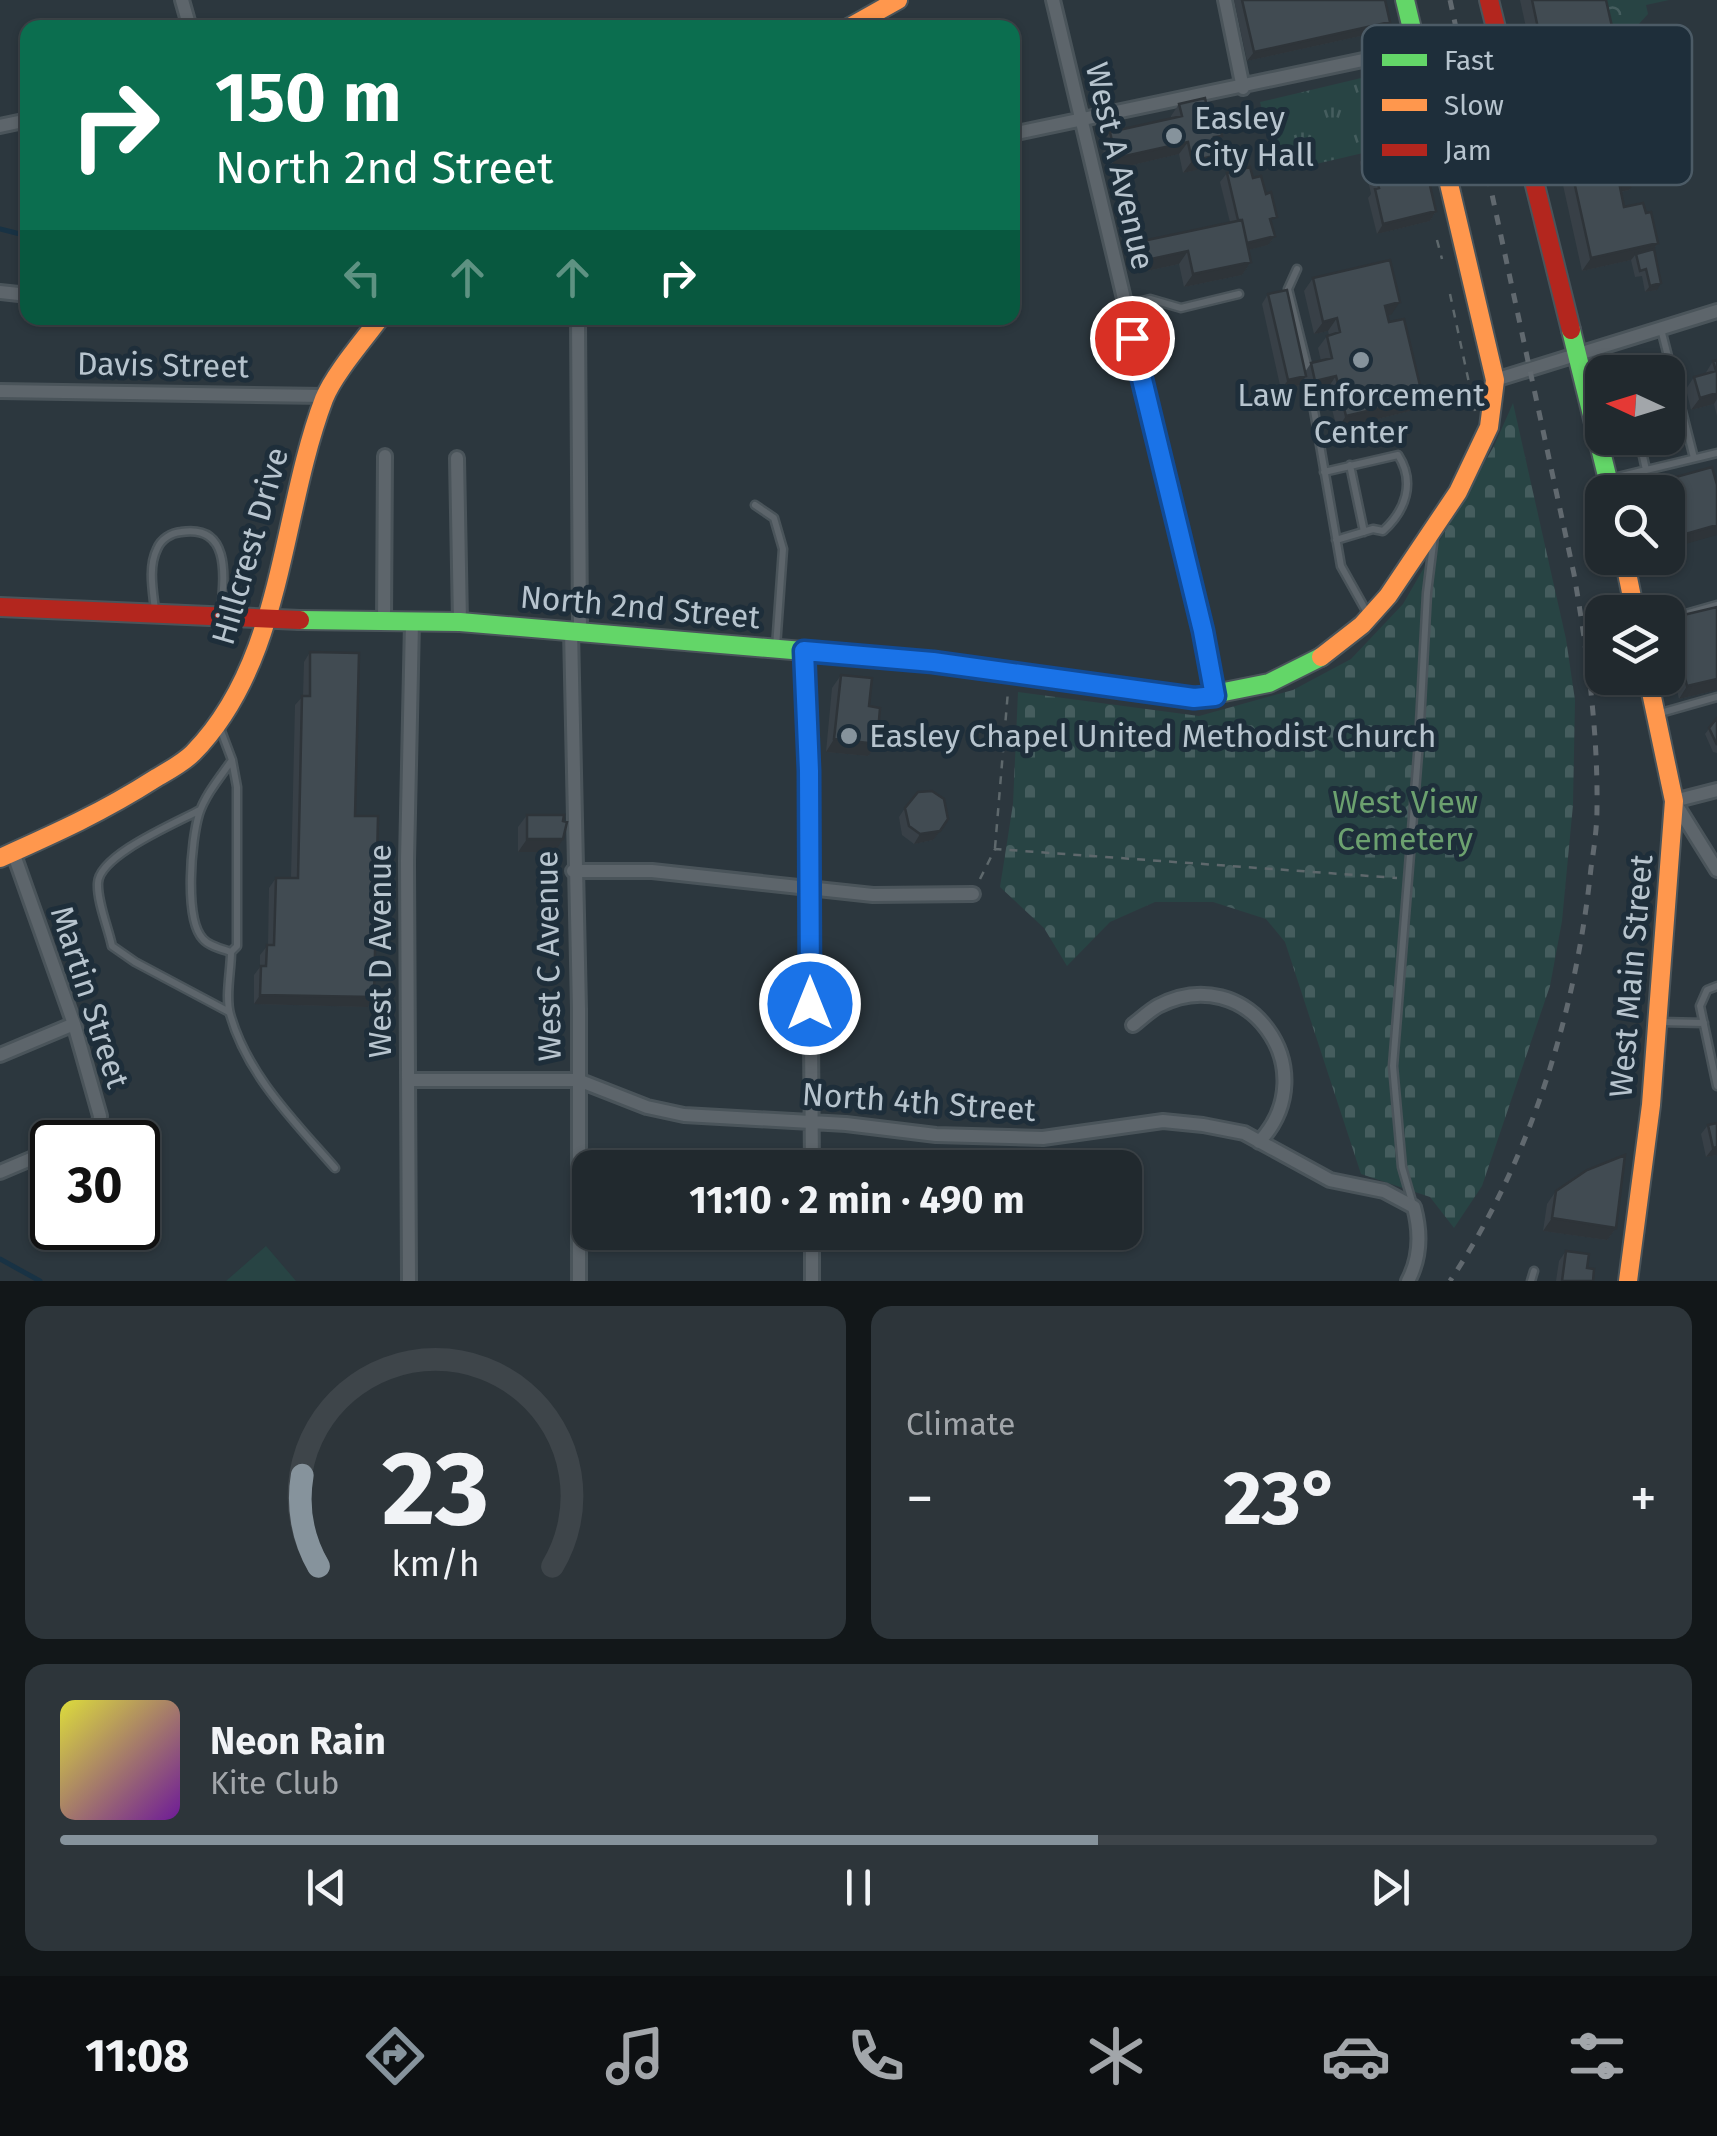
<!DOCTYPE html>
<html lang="en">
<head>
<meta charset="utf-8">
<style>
	body { margin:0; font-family:"Fira Sans",sans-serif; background:#2d353a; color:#f1f3f6; height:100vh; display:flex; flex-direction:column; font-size:38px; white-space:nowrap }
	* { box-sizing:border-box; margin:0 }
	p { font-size:32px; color:#a2a6aa }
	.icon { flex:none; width:55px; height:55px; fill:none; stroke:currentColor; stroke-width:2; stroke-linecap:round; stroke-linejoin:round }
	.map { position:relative; height:1281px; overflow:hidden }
	.panel { display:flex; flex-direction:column; gap:25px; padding:25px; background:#121719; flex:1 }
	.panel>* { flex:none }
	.hud { position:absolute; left:20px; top:20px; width:1000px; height:305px; border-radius:20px; box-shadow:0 2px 8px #0004,0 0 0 2px #3e454a; background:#0b6e4f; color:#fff; overflow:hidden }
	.needle { width:65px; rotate:274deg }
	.fabs { position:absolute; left:1585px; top:355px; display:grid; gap:20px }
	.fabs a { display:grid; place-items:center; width:100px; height:100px; border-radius:20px; background:#21292e; box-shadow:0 2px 8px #0004,0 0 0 2px #3e454a; font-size:50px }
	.speed { position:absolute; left:30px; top:1120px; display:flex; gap:20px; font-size:50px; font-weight:700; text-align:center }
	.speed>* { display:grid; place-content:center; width:130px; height:130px; border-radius:50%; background:#21292e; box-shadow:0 2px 8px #0004,0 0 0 2px #3e454a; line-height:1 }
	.speed .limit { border:5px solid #111; border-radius:15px; background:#fff; color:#111 }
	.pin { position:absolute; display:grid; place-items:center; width:85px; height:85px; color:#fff; margin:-42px; border:5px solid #fff; border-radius:50%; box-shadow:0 2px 10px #0007 }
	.me { position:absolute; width:110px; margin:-55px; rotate:0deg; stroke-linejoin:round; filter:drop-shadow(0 0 8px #0008) }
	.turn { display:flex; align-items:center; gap:35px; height:210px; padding:0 30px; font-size:45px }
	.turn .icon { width:130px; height:130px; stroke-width:2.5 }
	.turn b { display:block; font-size:70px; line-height:85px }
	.lanes { display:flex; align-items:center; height:95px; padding:0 30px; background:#0003; justify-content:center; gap:50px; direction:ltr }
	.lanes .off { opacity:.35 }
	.big { font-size:75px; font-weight:700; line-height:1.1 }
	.panel .widget { flex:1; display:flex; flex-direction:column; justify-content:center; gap:15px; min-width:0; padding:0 35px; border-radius:20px; background:#2d353a }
	.panel .dial { align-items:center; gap:0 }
	.dial svg { height:260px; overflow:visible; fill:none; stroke:#3e454a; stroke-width:7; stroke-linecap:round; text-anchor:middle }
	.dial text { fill:#f1f3f6; stroke:none }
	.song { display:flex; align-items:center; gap:30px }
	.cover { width:120px; height:120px; border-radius:15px; background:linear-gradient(135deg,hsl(60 70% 55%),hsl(280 70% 35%)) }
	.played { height:10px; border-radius:5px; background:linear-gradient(90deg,#86939c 65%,#3e454a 65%) }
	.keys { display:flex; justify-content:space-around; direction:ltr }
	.heat { display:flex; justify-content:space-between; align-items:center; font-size:55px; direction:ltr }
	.panel .tiles { flex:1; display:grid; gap:25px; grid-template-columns:1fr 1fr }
	.widget:last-child { grid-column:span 2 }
	.trip { position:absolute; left:572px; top:1150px; width:570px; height:100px; border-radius:20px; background:#21292e; box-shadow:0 2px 8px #0004,0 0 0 2px #3e454a; font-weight:700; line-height:100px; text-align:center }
	.tab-bar { display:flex; height:160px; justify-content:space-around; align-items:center; background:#0d1012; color:#a2a6aa }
	.tab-bar .icon { width:70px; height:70px }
	.tab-bar .current { color:#86939c }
	.tab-bar b { font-size:45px; color:#f1f3f6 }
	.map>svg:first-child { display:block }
	.grass { fill:url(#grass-tufts) }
	.cemetery { fill:url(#cemetery-stones) }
	.park { fill:url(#park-crowns) }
	.pitch { fill:#284444 }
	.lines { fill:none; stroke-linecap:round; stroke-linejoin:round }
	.stream { stroke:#183244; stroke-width:5 }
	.lane-casing { stroke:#4a545a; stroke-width:11 }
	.street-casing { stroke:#4a545a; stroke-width:18 }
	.fast-casing { stroke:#4a545a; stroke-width:22 }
	.slow-casing { stroke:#4a545a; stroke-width:22 }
	.jam-casing { stroke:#4a545a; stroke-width:22 }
	.path { stroke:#5e686c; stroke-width:2.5; stroke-dasharray:8 8; stroke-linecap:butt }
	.lane { stroke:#5d656b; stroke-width:6 }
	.street { stroke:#5d656b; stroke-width:12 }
	.fast { stroke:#63d668; stroke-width:18 }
	.slow { stroke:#ff974d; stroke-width:18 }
	.jam { stroke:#b3261e; stroke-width:18 }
	.rail { stroke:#61696f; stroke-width:5; stroke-dasharray:10 10; stroke-linecap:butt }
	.wall { fill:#384047 }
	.shaded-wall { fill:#2e3439 }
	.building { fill:#414b52; stroke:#2e3439; stroke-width:2.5 }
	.route-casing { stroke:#114b97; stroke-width:25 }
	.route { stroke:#1a73e8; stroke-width:18 }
	.poi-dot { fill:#86939c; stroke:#1e2e3a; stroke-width:4 }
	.labels { text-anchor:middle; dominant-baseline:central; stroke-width:10; stroke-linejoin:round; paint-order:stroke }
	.poi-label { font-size:32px; fill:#b7c4ce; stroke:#1e2e3a; text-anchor:start }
	.street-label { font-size:32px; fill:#b7c4ce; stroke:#1e2e3a }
	.park-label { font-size:32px; fill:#6ca16f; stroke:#1e2e3a }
	.key { fill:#1e2e3a; stroke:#4c5b66; stroke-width:2.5 }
	.key-label { font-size:28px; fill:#b7c4ce }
</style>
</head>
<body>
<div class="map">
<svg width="1717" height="1281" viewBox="0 0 1717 1281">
	<defs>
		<pattern id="grass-tufts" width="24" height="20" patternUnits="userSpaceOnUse" patternTransform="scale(2.5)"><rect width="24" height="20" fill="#284444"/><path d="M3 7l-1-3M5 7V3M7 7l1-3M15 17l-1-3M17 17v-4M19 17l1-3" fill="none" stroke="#455d5e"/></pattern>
		<pattern id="cemetery-stones" width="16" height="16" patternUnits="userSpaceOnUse" patternTransform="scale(2.5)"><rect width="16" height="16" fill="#284444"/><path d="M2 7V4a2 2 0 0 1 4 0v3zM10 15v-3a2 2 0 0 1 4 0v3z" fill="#455d5e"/></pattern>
		<pattern id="park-crowns" width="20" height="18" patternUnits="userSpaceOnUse" patternTransform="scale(2.5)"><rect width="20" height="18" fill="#284444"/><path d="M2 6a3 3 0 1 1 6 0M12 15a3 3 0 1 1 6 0" fill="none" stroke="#455d5e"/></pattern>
	</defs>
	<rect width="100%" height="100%" fill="#2c373e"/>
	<!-- grass -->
	<path class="grass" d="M1378,74L1382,88L1393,85L1406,143L1286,171L1284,160L1274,161L1260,102Z"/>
	<!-- cemetery -->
	<path class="cemetery" d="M1513,403L1566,639L1575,700L1573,805L1562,921L1550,986L1482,1186L1454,1228L1430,1197L1361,1174L1285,942L1266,919L1213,902H1155L1110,922L1067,966L1044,928L1000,887L1013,804L1018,692L1199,716L1293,690L1351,659L1403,604L1494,446Z"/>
	<!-- park -->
	<path class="park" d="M1595,0H1669L1646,5L1648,14L1637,26L1645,74L1614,82L1609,65L1540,81L1533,59L1604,44Z"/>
	<!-- pitch -->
	<path class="pitch" d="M266,1246L296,1281H226Z"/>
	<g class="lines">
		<!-- stream -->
		<path class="stream" d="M0,229L28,236
			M0,1259L40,1281"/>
		<!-- lane casing -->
		<g class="lane-casing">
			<path id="lane" d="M1297,269L1288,289L1309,373
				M1126,305L1150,299L1181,308L1239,294
				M1661,329L1694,458
				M1651,372L1671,367
				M1311,393L1341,566L1369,616
				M1639,438L1646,470
				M1350,465L1364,532
				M1324,472L1398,455C1416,483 1405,511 1383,531L1373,529L1336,540
				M1609,479L1717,453
				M755,505L774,518L783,549L776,647
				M155,610C153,591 148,567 157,549C161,539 171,533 181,532C232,524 224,579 221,612
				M1668,619L1717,605
				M1657,714L1717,697
				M218,723L232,760L237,787V946L231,952C222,949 209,946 203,939C184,919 191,840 199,814C205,795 221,776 232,760
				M200,810C176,823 99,855 98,883C97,902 108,927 112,946L135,962L229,1012
				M231,952C231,971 225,996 230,1014C247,1075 295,1122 335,1168
				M1717,986L1707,990L1700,1006L1717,1086
				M1660,1022L1704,1023
				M1413,1205L1402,1167L1393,1066L1419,742L1427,593L1434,536
				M1531,1281L1534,1271"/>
		</g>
		<!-- street casing -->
		<g class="street-casing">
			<path id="street" d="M182,0L190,28
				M1053,0L1203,631L1215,696
				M1225,0L1243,88
				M0,126L28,120
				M1012,134L1415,49
				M0,292L28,295
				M578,318L580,631
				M1495,380L1717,311
				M0,391L325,396
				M457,458L460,622
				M384,623L385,456
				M571,630L579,1009V1281
				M805,651L809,771L812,1168
				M1717,790L1674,801L1717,870
				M13,852L74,1024L100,1116L98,1132L71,1142
				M573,871H652L873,895L973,894
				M1133,1025C1141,1019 1149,1011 1158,1006C1247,959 1327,1070 1259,1142
				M0,1055L74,1024
				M408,1080H578L647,1107L684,1115L846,1124L936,1135L1043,1138L1163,1121L1203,1125L1244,1133L1330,1180L1384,1191L1414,1207C1421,1233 1421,1257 1408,1281
				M0,1172L52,1150
				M409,1281L407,861L412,622
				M812,1281V1232"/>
		</g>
		<!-- fast casing -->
		<g class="fast-casing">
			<path id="fast" d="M1405,0L1446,171
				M1571,330L1611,492
				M300,620L460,622L933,662L1194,698L1269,683L1321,657"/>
		</g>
		<!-- slow casing -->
		<g class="slow-casing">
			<path id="slow" d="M848,28L898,0
				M1624,558L1635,612
				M1321,657L1362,625L1388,596L1458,492L1489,427L1495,380L1446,171
				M0,858C56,833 103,812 156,778C168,771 183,763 193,753C284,660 280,515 324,399C334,374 363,341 380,318
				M1628,1281L1651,1105L1674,801L1648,678"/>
		</g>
		<!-- jam casing -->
		<g class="jam-casing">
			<path id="jam" d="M1489,0L1571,330
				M0,607L300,620"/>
		</g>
		<!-- path -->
		<path class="path" d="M1437,240L1442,259
			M1450,294L1475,411
			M995,848L1008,691
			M980,879L995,849L1397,878"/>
		<!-- lane -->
		<use href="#lane" class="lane"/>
		<!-- street -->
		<use href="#street" class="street"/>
		<!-- fast -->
		<use href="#fast" class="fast"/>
		<!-- slow -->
		<use href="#slow" class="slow"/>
		<!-- jam -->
		<use href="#jam" class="jam"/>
		<!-- rail -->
		<path class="rail" d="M1450,0L1574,574C1587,651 1598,729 1597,808C1597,828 1594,848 1591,868C1576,1012 1531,1160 1450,1281"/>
	</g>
	<!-- wall -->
	<path class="wall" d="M1234,0H1385L1390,22L1383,31L1247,61Z
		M1520,0H1606L1613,31L1604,44L1533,59Z
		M1549,68L1622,69L1645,121L1627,125L1638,178L1629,190L1621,192L1624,207L1646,213L1658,243L1653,250L1657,290L1645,292L1642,276L1635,277L1631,260L1582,271L1540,81Z
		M1179,104L1216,144L1210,167L1183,173L1179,154L1107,171L1102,144L1110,132L1171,118V116Z
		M1366,152L1436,211L1430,221L1377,234L1368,198L1371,194L1367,176L1363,177L1360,162Z
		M1227,173L1253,178L1272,224L1275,236L1268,245L1248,250L1251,262L1242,275L1184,287L1179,264L1133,274L1129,254L1138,242L1230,222L1220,182Z
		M1313,278L1391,315L1387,316L1414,410L1337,429L1327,389L1306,394L1303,380L1300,385L1281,390L1262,304L1268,294L1305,372L1311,363L1321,361L1318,348L1327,336L1329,335L1328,331L1314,334L1304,291Z
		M1717,360V416L1714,404L1691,410L1686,389L1694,377L1705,374L1713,361Z
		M1717,607V690L1679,699L1668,653V623L1671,618Z
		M310,652L355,816L374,997L368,1007L254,1004V975L260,967V955L268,945L269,888L276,878H291L295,705L303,696L304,662Z
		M841,675L869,706L877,744L868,756L826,752L832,688Z
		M1717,718V753L1713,752L1705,734Z
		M905,808L948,819L933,840L914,844L902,835L899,817Z
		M527,815L555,852H518V827Z
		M1717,1123V1155L1706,1157L1701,1134L1708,1125Z
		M1556,1191L1616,1228L1607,1240L1543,1231L1547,1204Z
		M1566,1251L1587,1268L1593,1281H1556L1559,1261Z"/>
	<!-- shaded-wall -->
	<path class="shaded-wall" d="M1390,22L1383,31L1247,61L1254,52Z
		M1613,31L1604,44L1533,59L1542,47Z
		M1654,108L1645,121L1616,127L1624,114Z
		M1188,142L1179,154L1107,171L1116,158Z
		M1218,155L1210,167L1183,173L1192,161Z
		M1638,178L1629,190L1610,194L1619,182Z
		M1436,211L1430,221L1377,234L1383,224Z
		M1275,236L1268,245L1237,253L1244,244Z
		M1658,243L1649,256L1636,254L1631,260L1582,271L1591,258Z
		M1188,251L1179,264L1133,274L1142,261Z
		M1251,262L1242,275L1184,287L1193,274Z
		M1661,283L1657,290L1645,292L1650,286Z
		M1400,302L1391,315L1376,319L1385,306Z
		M1337,318L1328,331L1314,334L1323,322Z
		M1306,376L1300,385L1281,390L1288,380Z
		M1336,376L1327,389L1306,394L1315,381Z
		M1717,393V399L1714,404L1691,410L1700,398Z
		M1423,398L1414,410L1337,429L1346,416Z
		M1717,525V535L1668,549V539Z
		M1717,679V690L1679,699L1687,686Z
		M834,739L877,744L868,756L826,752Z
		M940,831L933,840L914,844L920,834Z
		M527,839H563L555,852H518Z
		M260,995L374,997L368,1007L254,1004Z
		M1717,1147V1155L1706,1157L1713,1148Z
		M1552,1218L1616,1228L1607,1240L1543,1231Z"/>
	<!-- building -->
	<path class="building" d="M1242,0H1385L1390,22L1254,52Z
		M1532,0H1606L1613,31L1542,47Z
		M1619,53L1622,69L1644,64L1654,108L1624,114L1638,178L1619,182L1624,207L1643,203L1646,213L1651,212L1658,243L1591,258L1549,68Z
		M1205,98L1208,112L1216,110L1222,136L1214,137L1218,155L1192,161L1188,142L1116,158L1110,132L1182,116L1179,104Z
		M1419,139L1436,211L1383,224L1375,189L1379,188L1373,166L1370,167L1366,152Z
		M1250,167L1253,178L1261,176L1266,194L1271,192L1277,217L1270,219L1275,236L1247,243L1242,220H1238L1227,173Z
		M1242,220L1251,262L1193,274L1188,251L1142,261L1138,242Z
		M1654,249L1661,283L1650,286L1646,269L1640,271L1636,254Z
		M1390,260L1400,302L1385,306L1389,322L1404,319L1423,398L1346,416L1336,376L1315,381L1311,363L1332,358L1327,336L1340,332L1337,318L1323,322L1313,278Z
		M1287,290L1306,376L1288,380L1268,294Z
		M1717,360V393L1700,398L1694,377L1716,371L1713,361Z
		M1712,467L1717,485V525L1668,539V492H1649L1647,485Z
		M1717,607V679L1687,686L1671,618Z
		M310,652L359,653L355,816H378L374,997L260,995L261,966H266L267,945H274L276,878H298L302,696H310Z
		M841,675L872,678L869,706L880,708L877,744L834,739Z
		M1717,718V745L1709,728Z
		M932,791L944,799L948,819L940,831L920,834L909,826L905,808L918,792Z
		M527,815H564L563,821L567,822L563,839H527Z
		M1717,1123V1147L1713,1148L1708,1125Z
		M1625,1155L1616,1228L1552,1218L1556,1191L1587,1170Z
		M1566,1251L1589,1254L1587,1268L1594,1269L1593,1281H1562Z"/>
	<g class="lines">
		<!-- route casing -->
		<g class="route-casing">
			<path id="route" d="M810,1004L809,771L804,651L933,662L1194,698L1215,696L1203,631L1132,338"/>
		</g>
		<!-- route -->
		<use href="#route" class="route"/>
	</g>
	<!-- markers -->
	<g class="poi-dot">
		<circle cx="1174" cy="136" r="10"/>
		<circle cx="1361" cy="360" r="10"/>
		<circle cx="849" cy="736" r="10"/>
	</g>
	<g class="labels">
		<!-- poi labels -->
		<g class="poi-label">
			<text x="1194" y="118">Easley<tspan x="1194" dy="37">City Hall</tspan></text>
			<text x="1361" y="395" text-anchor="middle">Law Enforcement<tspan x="1361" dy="37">Center</tspan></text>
			<text x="869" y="736">Easley Chapel United Methodist Church</text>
		</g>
		<!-- street labels -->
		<g class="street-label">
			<text transform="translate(1120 166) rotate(77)">West A Avenue</text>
			<text transform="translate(163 365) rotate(1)">Davis Street</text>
			<text transform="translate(250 546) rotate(-74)">Hillcrest Drive</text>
			<text transform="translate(640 607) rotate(5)">North 2nd Street</text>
			<text transform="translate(380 951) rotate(-90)">West D Avenue</text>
			<text transform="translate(548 956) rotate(-91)">West C Avenue</text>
			<text transform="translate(1631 976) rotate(-85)">West Main Street</text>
			<text transform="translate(90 997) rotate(72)">Martin Street</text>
			<text transform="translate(919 1102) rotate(4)">North 4th Street</text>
		</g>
		<!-- park labels -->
		<g class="park-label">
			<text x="1405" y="802">West View<tspan x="1405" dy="37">Cemetery</tspan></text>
		</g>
	</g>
	<!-- legend -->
	<rect x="1362" y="25" width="330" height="160" rx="15" class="key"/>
	<rect x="1382" y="54" width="45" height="12" fill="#63d668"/>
	<rect x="1382" y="99" width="45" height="12" fill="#ff974d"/>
	<rect x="1382" y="144" width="45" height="12" fill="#b3261e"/>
	<g class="key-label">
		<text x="1444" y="70">Fast</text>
		<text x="1444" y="115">Slow</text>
		<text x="1444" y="160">Jam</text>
	</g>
</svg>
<div class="fabs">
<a><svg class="needle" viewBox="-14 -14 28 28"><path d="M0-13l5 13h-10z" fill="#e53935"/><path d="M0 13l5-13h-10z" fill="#a2a6aa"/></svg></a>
<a><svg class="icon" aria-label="search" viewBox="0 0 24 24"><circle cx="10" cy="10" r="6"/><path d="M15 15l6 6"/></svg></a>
<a><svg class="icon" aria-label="layers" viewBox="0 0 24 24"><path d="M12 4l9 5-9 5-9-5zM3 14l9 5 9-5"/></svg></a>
</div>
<div class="speed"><div class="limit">30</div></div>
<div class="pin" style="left:1132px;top:338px;background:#d93025"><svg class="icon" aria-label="arrive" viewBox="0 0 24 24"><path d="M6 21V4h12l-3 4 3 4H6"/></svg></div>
<svg class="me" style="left:810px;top:1004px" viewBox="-20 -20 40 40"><circle r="17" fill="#1a73e8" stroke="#fff" stroke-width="3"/><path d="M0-11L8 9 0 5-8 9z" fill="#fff"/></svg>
<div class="trip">11:10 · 2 min · 490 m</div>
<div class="hud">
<div class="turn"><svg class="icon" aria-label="right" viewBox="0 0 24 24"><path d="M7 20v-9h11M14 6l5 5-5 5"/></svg><div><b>150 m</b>North 2nd Street</div></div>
<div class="lanes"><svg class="icon off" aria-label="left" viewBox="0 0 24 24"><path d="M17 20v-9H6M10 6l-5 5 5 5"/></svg><svg class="icon off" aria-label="ahead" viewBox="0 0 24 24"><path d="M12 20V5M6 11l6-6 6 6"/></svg><svg class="icon off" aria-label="ahead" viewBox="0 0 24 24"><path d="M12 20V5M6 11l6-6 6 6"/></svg><svg class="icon" aria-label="right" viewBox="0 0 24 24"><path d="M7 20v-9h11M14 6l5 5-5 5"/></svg></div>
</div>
</div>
<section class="panel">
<div class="tiles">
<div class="widget dial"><svg viewBox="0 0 100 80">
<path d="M14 69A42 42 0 1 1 86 69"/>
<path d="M14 69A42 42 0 0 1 9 41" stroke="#86939c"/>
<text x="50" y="56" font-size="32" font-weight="700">23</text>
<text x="50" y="72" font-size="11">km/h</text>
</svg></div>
<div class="widget"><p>Climate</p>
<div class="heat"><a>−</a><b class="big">23°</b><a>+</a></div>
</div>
<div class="widget">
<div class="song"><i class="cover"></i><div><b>Neon Rain</b><p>Kite Club</p></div></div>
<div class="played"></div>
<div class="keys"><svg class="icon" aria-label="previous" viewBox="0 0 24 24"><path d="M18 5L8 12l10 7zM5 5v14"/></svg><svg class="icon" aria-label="pause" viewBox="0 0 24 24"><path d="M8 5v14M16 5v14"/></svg><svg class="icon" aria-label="next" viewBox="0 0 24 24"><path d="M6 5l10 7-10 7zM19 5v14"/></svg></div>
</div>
</div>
</section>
<nav class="tab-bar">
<b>11:08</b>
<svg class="icon current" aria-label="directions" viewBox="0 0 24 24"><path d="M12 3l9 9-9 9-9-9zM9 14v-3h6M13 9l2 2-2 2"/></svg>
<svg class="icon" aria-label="music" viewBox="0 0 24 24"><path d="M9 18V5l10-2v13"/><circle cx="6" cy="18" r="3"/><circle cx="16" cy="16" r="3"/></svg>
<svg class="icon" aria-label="phone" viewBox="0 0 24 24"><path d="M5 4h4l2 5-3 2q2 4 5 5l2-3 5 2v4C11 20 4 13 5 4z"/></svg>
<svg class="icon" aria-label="climate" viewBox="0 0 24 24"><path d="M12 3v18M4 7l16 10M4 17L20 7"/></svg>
<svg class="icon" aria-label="car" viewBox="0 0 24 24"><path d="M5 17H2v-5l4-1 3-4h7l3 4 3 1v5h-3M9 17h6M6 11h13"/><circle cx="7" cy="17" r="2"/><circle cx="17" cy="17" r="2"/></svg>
<svg class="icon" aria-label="filters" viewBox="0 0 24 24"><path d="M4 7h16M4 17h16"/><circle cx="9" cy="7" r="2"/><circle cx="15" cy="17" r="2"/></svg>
</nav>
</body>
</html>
